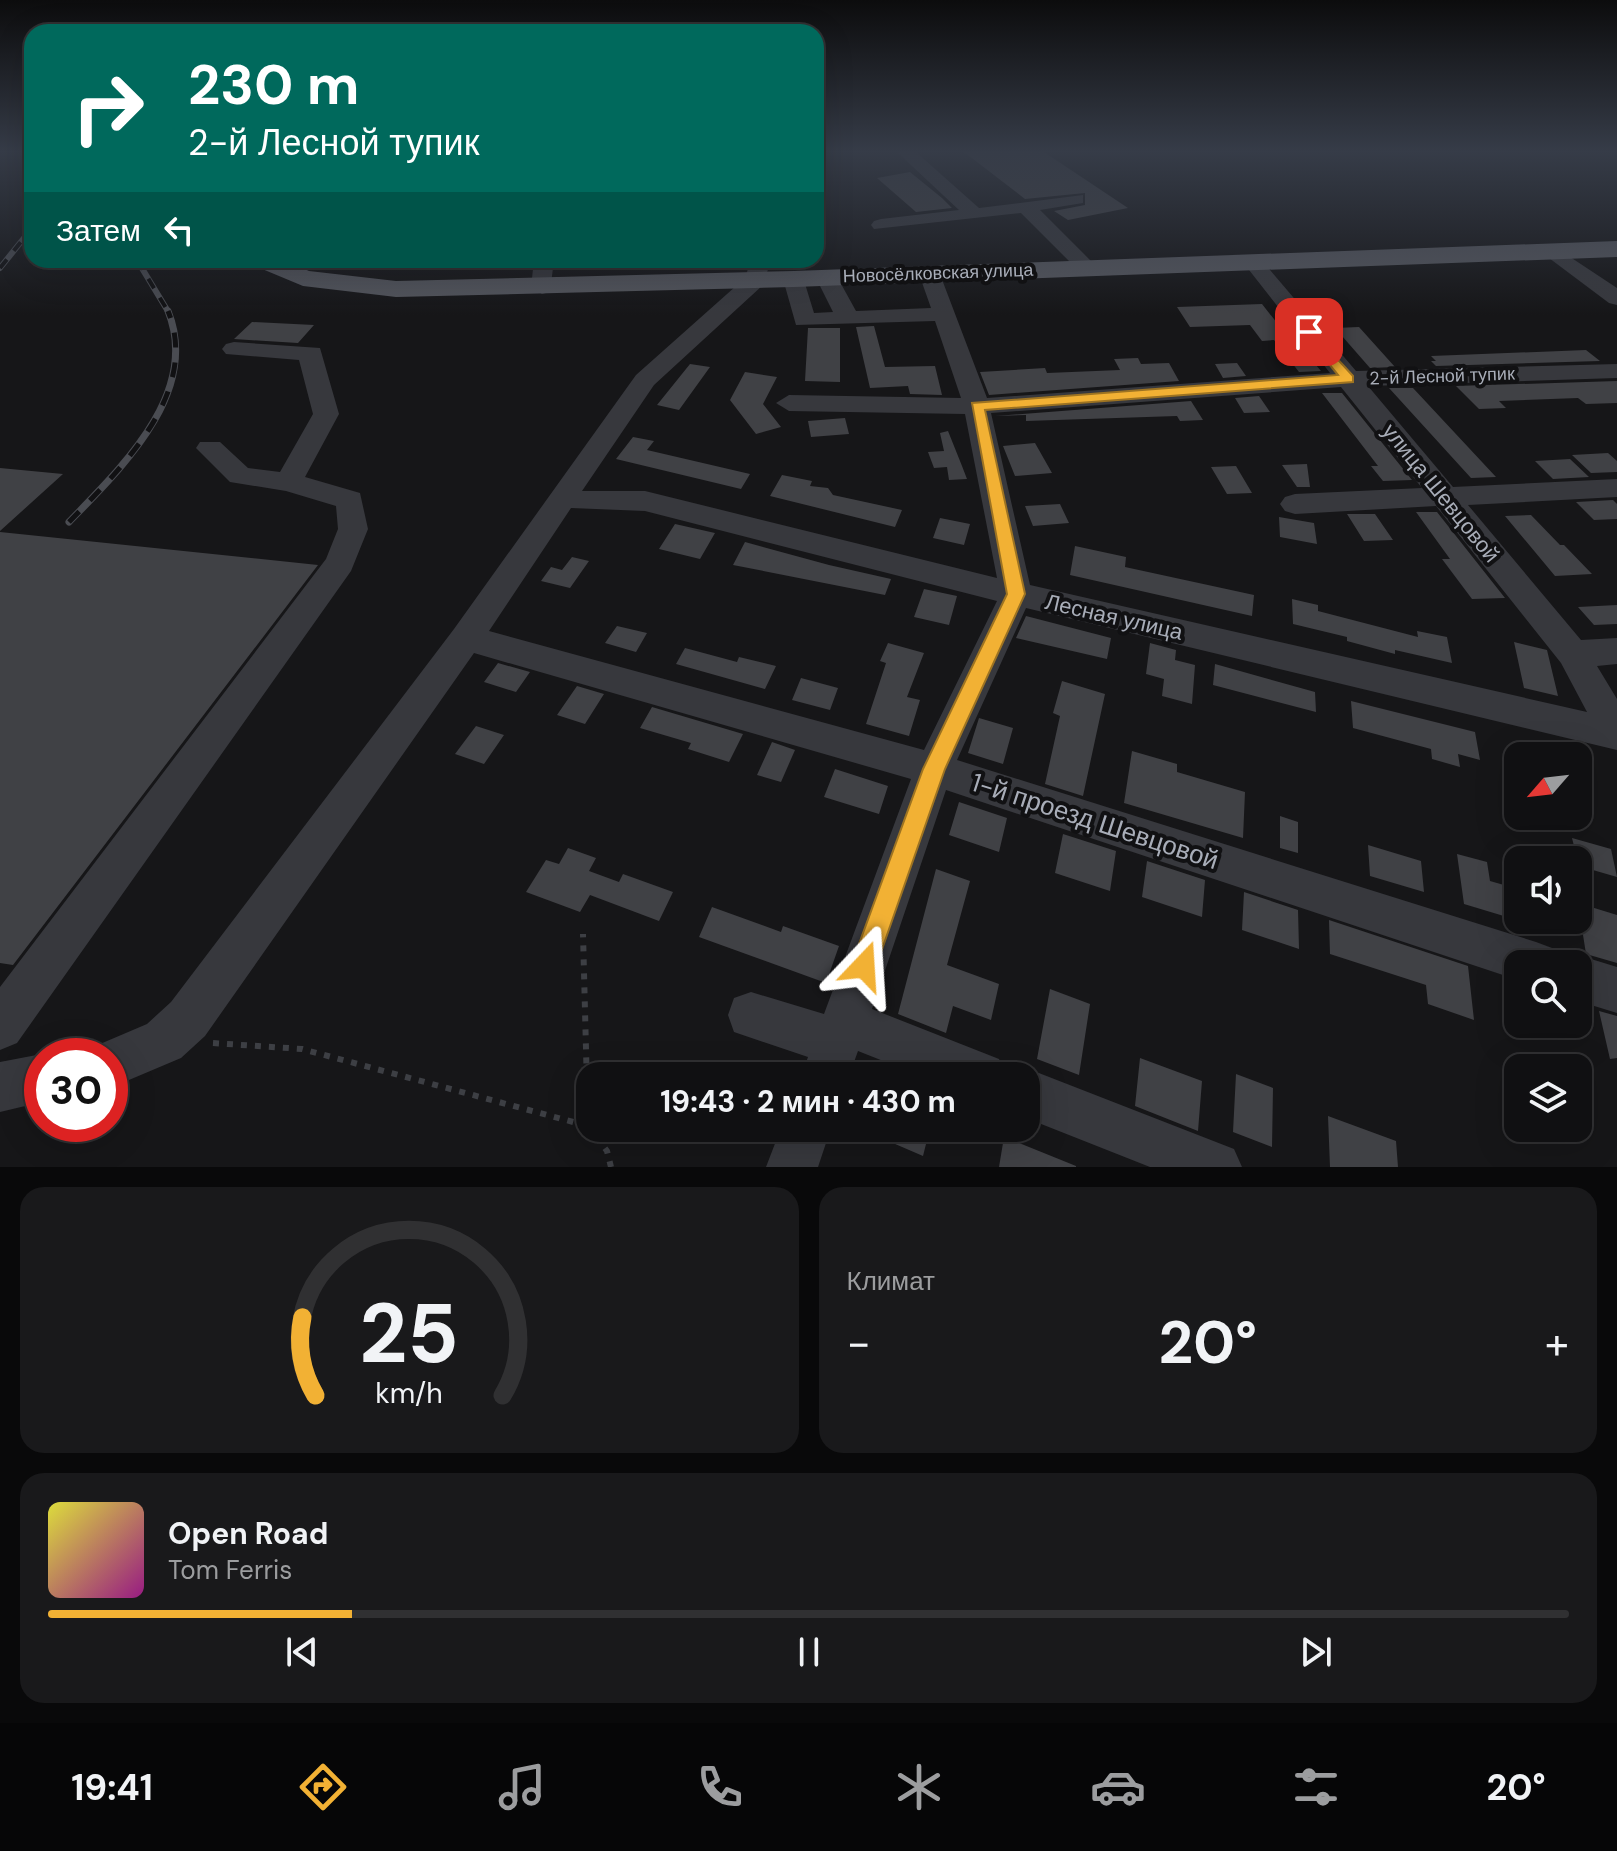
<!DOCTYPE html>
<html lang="ru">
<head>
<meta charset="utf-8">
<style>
	body { margin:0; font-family:"DM Sans",sans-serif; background:#19191b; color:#f1f3f6; height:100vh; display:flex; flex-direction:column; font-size:30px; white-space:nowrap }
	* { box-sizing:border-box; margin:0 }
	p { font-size:26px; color:#9c9d9f }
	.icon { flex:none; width:44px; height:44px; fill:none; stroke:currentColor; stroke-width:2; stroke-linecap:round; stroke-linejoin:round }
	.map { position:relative; height:1167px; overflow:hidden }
	.drawer { display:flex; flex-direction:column; gap:20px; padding:20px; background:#09090a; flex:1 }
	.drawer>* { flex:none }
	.guide { position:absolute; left:24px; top:24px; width:800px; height:244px; border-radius:24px; box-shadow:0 8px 32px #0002,0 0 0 2px #303032; background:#00695c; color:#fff; overflow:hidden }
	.needle { width:52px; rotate:242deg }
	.buttons { position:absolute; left:1504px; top:742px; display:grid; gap:16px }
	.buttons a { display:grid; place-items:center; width:88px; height:88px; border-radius:16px; background:#101012; box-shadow:0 8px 32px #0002,0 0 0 2px #303032; font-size:40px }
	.speed { position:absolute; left:24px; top:1038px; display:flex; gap:16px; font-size:40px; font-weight:700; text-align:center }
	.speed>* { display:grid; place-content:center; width:104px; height:104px; border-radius:50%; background:#101012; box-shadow:0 8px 32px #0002,0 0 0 2px #303032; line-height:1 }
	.speed .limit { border:12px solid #d22; background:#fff; color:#111 }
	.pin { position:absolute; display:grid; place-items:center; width:68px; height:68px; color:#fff; margin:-34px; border-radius:16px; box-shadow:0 4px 12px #0006 }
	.me { position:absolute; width:88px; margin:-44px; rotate:20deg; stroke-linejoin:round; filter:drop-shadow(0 0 6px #0008) }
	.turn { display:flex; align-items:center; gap:28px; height:168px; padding:0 32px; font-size:36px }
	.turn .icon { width:104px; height:104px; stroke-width:2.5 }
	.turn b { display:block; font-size:56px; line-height:68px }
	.then { display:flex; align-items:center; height:76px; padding:0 32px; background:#0003; gap:16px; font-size:30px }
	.big { font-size:60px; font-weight:700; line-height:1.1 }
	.drawer .card { flex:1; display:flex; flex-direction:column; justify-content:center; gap:12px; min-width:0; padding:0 28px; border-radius:24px; background:#19191b }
	.drawer .dial { align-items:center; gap:0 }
	.dial svg { height:208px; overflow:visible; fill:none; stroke:#303032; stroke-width:7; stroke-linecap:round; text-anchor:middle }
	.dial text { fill:#f1f3f6; stroke:none }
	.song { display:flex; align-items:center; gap:24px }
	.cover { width:96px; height:96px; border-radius:12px; background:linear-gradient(135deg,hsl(60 70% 55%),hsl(310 70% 35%)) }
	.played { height:8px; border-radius:4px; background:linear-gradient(90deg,#f2b134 20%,#303032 20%) }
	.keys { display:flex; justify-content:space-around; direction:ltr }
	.heat { display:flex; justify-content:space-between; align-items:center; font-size:44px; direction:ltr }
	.drawer .tiles { flex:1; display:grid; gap:20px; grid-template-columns:1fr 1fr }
	.card:last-child { grid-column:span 2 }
	.trip { position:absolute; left:576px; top:1062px; width:464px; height:80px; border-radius:24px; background:#101012; box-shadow:0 8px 32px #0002,0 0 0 2px #303032; font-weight:700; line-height:80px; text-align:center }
	.dock { display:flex; height:128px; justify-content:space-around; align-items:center; background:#060607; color:#9c9d9f }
	.dock .icon { width:56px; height:56px }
	.dock .active { color:#f2b134 }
	.dock b { font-size:36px; color:#f1f3f6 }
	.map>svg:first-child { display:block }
	.building { fill:#404145 }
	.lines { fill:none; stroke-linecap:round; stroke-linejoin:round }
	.path { stroke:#3d3f44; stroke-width:6; stroke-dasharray:6 8; stroke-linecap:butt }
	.minor { fill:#37383d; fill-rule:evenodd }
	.major { fill:#53555c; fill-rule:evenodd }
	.rail-far1-casing { stroke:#4a4c52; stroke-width:6 }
	.rail-casing { stroke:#4a4c52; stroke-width:7 }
	.rail-far1 { stroke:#111113; stroke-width:4; stroke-dasharray:11; stroke-linecap:butt }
	.rail { stroke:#111113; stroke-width:5; stroke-dasharray:15; stroke-linecap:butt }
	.route { fill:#f2b134; stroke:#9d7322; stroke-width:2 }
	.labels { text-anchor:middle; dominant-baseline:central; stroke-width:8; stroke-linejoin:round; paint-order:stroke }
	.far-street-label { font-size:18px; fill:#a8adb8; stroke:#111113 }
	.street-label { font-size:22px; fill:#a8adb8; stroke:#111113 }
	.near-street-label { font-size:26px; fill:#a8adb8; stroke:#111113 }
</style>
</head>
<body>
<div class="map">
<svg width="1617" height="1167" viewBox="0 0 1617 1167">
	<rect width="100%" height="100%" fill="#161618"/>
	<!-- building -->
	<path class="building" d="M964,152H1044L1128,208L1068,220L1054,211L1085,205V193L1025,199Z
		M910,172L942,198L952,208L916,212L877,178Z
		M1262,304L1281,328H1285L1321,371L1299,372L1274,340L1262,341L1250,325L1190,327L1177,307Z
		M252,322L314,325L298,343L234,339Z
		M874,326L885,367L935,366L942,395L910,394L908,386L870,388L856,327Z
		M1359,327L1395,367L1370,368L1335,328Z
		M808,328H840V382L805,381Z
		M1586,350L1600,361L1436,366L1431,361H1436L1431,356Z
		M1138,358L1141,364L1169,363L1179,381L989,395L980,372L1045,368L1047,373L1120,370L1114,359Z
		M1237,363L1246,376L1223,378L1215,364Z
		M690,364L710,367L679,410L657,405Z
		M745,372L777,377L763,404L781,427L756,434L730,400Z
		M1617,381V403L1586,404L1578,398L1499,401L1506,408L1479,409L1456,386Z
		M1389,388H1413L1496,477L1471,478Z
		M1322,393H1342L1412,480L1383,481L1371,466H1378Z
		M1259,396L1270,412L1244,413L1235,398Z
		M1191,401L1203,420L1180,421L1177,416L1026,421V415L995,416Z
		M845,418L849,434L811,437L808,421Z
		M948,431L962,466L967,479L949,480L947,467L934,468L928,452L944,451L940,433Z
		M633,437L654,441L647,450L750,474L741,489L616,459Z
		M1035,443L1052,473L1015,476L1003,446Z
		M1608,453L1617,461V472L1591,473L1572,455Z
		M1570,459L1589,477L1553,479L1535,461Z
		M1307,464L1310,487H1297L1282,465Z
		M1236,466L1252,493L1227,494L1211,467Z
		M0,468L63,474L0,531Z
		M782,475L812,481L810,486L828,488L833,495L902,510L895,527L770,496Z
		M1613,500L1617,504V519L1594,520L1576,502Z
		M1060,504L1069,523L1033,526L1025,506Z
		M1416,512H1437L1505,598L1472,599L1442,559H1450Z
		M1347,514H1375L1393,540L1364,541Z
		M1531,515L1560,545H1564L1592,574L1555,576L1505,516Z
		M1279,517L1314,523L1317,544L1280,537Z
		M940,518L970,524L964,545L933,538Z
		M675,524L715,533L700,559L659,549Z
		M0,532L318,565L13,965L0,963Z
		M745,542L829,565L891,579L885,595L733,565Z
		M1075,546L1126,557L1125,567L1254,595L1252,616L1070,575Z
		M572,557L589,561L570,588L541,581L551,567L562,570Z
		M924,589L957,596L949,625L914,617Z
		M1292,599L1318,605V611L1418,637L1417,631L1447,637L1452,663L1395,650V654L1347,641V637L1293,624Z
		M1617,605V624L1594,625L1578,607Z
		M1026,616L1111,638L1107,659L1016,638Z
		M617,626L647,633L636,652L605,643Z
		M1514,642L1547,650L1558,696L1524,688Z
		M888,643L924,653L907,697L920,700L909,736L866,724L886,663L880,661Z
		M1150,643L1176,650L1175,660L1195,665L1192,704L1162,696L1164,679L1146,674Z
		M685,648L737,662L739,657L776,666L765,689L676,664Z
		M498,663L530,672L516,692L484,682Z
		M1215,664L1315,692L1316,712L1213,685Z
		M801,678L838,688L830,710L792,700Z
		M1062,681L1105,694L1083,796L1045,784L1060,716L1053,713Z
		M577,686L604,694L585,724L557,715Z
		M1351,701L1475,732L1480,760L1458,754L1460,767L1432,759L1431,749L1353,728Z
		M652,707L743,734L729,762L688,749L691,743L640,728Z
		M979,718L1013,728L1003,764L968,753Z
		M476,726L504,735L484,764L455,754Z
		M772,742L795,750L781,782L757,775Z
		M1132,751L1177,764V772L1245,792L1243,838L1124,803Z
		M835,769L888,786L879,814L824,797Z
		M959,802L1007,818L999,852L949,835Z
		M1280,816L1298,822V853L1280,848Z
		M1063,834L1116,851L1110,891L1055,873Z
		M1572,838L1611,849L1617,877L1579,866Z
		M1368,845L1421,861L1424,892L1370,876Z
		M568,848L596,858L589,871L619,882L623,874L673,892L659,921L590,895L580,912L526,892L546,860L559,864Z
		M1457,854L1487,862L1490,881L1511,887L1517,920L1464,904Z
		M1147,861L1205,880L1202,917L1142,897Z
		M936,869L970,881L947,965L999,984L991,1020L953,1006L946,1033L898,1014Z
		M1244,892L1298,910L1299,949L1242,930Z
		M1578,903L1617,915V963L1586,954Z
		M712,907L781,932L783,926L839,946L826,983L699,937Z
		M1329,920L1468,966L1474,1020L1428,1004L1426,985L1330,954Z
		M1050,989L1090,1004L1079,1075L1037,1059Z
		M1599,1011L1617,1016V1058L1610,1059Z
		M1140,1058L1202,1081L1198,1131L1135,1106Z
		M1236,1074L1273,1088L1272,1147L1233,1132Z
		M1328,1116L1396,1141L1398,1167H1330Z
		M858,1128H930L923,1156Z
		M1004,1137L1076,1166V1167H999Z"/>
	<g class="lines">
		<!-- path -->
		<path class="path" d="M213,1043L302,1049L588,1126L583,934
			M588,1126L607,1151L611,1167"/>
		<!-- minor -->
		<path class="minor" d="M897,152H916L979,208L1083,195V203L1040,210L1097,267L1093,271H1079L1021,213L874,229L871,225L874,221L881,219L959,210Z
			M1552,245L1617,288V305L1609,303L1545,255L1542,251L1545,247Z
			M1252,255L1259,257L1356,371L1617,364V378L1368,386L1453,487L1617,479V497L1468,505L1581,640L1617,638V664L1597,666L1617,699V750L1026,608L957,760L1536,942L1552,948L1558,964H1518V980L946,790L872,1009L999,1059L1006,1076H921L858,1051L849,1076H801L808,1057L734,1032L728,1015L734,998L751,992L824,1014L911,779L474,653L205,1036L181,1058L110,1088V1056H89L93,1047L147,1024L171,1002L454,629L636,375L745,278L751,260H771L763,285L654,385L582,491H645L997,578L965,414L789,411L776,403L789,395L961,398L935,321L796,325L783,279L786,274H802L814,313L833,312L816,278L819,273H835L856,311L931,308L919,274L922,269H938L987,398L1330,373L1242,261ZM1341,387L1422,488L1295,494L1285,497L1280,504L1285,511L1295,514L1436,506L1561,663L1587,712L1030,585L991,413ZM571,508L645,511L997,601L924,750L489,631Z
			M534,260H554L550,292L542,294L531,287Z
			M234,342L320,348L339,414L305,477L360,493L368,529L351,571L17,1043L0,1050V987L326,559L338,529L336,506L286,491L230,482L196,448L200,442H220L248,468L280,472L313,414L299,360L226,354L222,349L226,344Z
			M1578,955L1617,967V1013L1578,1001V964H1561Z
			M42,1054L48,1056H42V1102L0,1112V1062Z
			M1026,1068L1234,1149L1242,1167H1150L1026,1118V1076H1008Z
			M781,1128H831L818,1167H766Z"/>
		<!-- major -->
		<path class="major" d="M1617,241V257L794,287L396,297L303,286L255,266L251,260H285L309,271L396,281L794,271Z"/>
		<!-- rail-far1 casing -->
		<g class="rail-far1-casing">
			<path id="rail-far1" d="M137,260L169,313
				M0,268L32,228"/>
		</g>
		<!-- rail casing -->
		<g class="rail-casing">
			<path id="rail" d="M69,522C121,468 201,393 168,311"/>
		</g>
		<!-- rail-far1 -->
		<use href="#rail-far1" class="rail-far1"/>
		<!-- rail -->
		<use href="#rail" class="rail"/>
	</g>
	<!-- sky -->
	<linearGradient id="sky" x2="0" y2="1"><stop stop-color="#0c0c0d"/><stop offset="0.48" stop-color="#363c48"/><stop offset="1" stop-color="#363c48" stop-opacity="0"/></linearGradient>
	<rect width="1617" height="315" fill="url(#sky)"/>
	<!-- route -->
	<path class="route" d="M1309,328L1353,376V382L985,410L1025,594L945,769L873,975L864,979L855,975L851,966L923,769L1007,594L972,403L1338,375L1303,332Z"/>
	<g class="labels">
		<!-- far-street labels -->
		<g class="far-street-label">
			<text transform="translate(938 273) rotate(-2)">Новосёлковская улица</text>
			<text transform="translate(1442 376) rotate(-2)">2-й Лесной тупик</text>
		</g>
		<!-- street labels -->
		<g class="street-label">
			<text transform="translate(1441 493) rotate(51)">улица Шевцовой</text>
			<text transform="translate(1114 617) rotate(13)">Лесная улица</text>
		</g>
		<!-- near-street labels -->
		<g class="near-street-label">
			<text transform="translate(1095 821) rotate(18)">1-й проезд Шевцовой</text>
		</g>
	</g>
</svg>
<div class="buttons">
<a><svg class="needle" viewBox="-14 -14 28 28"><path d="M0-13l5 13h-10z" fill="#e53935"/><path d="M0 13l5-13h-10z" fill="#9c9d9f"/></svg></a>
<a><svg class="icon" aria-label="sound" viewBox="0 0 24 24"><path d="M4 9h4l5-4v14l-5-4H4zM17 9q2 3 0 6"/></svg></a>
<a><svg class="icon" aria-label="search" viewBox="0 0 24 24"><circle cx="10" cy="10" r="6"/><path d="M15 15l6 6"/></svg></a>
<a><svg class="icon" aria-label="layers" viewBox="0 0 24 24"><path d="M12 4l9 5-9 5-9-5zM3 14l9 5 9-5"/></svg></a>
</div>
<div class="speed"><div class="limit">30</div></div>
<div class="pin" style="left:1309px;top:332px;background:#d93025"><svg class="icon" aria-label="arrive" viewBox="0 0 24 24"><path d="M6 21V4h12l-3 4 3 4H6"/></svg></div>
<svg class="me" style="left:864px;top:966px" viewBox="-20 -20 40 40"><path d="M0-17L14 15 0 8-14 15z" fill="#f2b134" stroke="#fff" stroke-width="4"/></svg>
<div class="trip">19:43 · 2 мин · 430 m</div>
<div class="guide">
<div class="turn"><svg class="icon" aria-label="right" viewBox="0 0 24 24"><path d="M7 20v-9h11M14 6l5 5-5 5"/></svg><div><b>230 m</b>2-й Лесной тупик</div></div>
<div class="then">Затем<svg class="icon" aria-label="left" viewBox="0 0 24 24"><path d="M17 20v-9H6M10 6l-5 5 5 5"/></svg></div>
</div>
</div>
<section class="drawer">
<div class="tiles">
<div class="card dial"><svg viewBox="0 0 100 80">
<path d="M14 69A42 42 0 1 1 86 69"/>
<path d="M14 69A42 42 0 0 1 9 39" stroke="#f2b134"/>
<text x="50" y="56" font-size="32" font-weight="700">25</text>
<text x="50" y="72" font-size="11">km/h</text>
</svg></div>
<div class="card"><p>Климат</p>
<div class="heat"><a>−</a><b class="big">20°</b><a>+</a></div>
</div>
<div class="card">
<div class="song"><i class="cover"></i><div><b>Open Road</b><p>Tom Ferris</p></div></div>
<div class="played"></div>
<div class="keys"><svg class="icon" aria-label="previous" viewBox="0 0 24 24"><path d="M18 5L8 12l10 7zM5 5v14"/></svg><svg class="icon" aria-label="pause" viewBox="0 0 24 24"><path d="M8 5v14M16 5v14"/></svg><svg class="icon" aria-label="next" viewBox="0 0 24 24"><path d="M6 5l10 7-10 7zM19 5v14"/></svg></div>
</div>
</div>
</section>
<nav class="dock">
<b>19:41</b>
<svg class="icon active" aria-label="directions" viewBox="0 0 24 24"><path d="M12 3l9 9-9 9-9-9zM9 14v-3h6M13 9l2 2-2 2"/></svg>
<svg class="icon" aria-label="music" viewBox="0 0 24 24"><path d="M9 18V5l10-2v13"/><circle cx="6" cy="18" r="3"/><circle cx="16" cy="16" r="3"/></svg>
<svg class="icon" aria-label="phone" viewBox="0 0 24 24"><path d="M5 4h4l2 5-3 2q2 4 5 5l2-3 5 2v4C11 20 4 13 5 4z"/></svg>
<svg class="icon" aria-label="climate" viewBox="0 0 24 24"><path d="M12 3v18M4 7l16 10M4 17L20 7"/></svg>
<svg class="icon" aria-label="car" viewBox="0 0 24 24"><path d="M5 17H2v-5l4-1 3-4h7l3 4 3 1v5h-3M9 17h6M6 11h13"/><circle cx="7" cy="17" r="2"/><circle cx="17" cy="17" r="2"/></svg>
<svg class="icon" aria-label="filters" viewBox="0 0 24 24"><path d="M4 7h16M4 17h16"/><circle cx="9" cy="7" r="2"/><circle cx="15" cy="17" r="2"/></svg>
<b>20°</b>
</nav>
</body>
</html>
